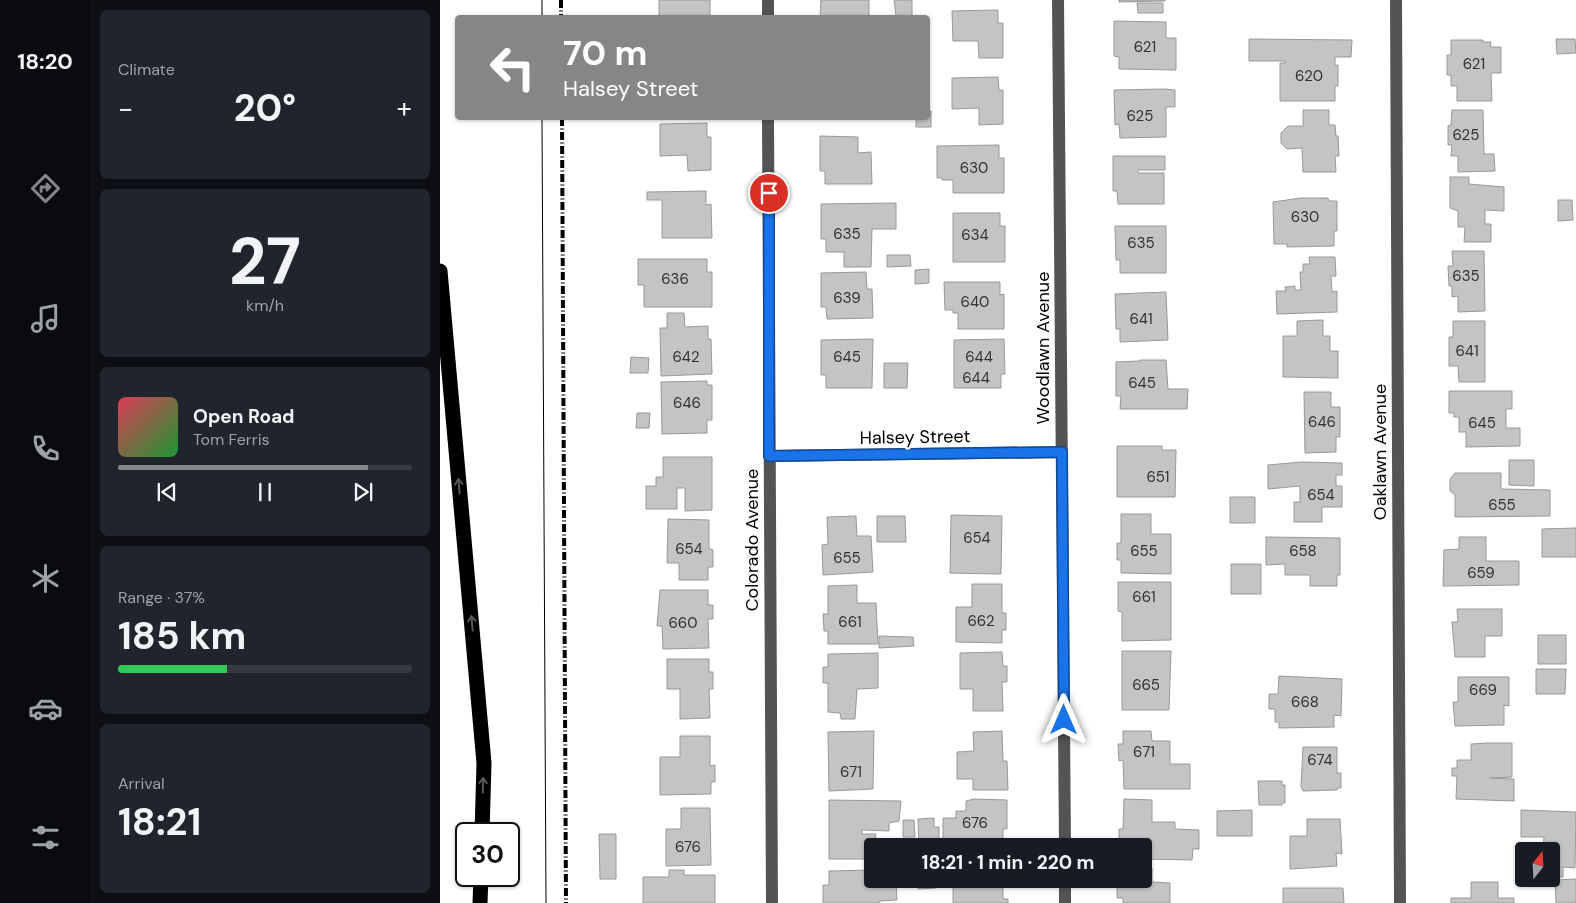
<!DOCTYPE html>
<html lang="en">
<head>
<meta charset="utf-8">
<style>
	body { margin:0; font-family:"DM Sans",sans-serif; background:#20242c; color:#f1f3f6; height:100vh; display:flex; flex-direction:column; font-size:19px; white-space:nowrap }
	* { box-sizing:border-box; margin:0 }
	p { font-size:16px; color:#9ea1a6 }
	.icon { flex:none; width:28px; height:28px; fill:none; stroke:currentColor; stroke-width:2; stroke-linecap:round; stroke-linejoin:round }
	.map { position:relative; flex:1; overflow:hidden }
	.side { display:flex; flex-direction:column; gap:10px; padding:10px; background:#0d0f14; width:350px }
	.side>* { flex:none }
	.banner { position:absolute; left:15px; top:15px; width:475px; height:105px; border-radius:5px; box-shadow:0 1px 4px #0004; background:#858687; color:#fff; overflow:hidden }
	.needle { width:32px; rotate:18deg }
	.tools { position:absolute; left:1075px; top:842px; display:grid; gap:10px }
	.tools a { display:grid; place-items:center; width:45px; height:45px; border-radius:5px; background:#171b24; box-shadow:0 1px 4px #0004; font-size:25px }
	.speed { position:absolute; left:15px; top:822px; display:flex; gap:10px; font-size:25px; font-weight:700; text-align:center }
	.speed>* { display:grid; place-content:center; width:65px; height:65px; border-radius:50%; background:#171b24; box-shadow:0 1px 4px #0004; line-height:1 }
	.speed .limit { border:2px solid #111; border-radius:8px; background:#fff; color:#111 }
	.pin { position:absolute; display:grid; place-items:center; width:42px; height:42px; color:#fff; margin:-21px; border:2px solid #fff; border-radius:50%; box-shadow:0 1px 5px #0007 }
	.me { position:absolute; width:55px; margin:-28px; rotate:0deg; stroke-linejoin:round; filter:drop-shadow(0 0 4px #0008) }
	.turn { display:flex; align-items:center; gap:18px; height:105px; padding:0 25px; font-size:22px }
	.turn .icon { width:65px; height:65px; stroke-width:2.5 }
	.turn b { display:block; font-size:35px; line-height:42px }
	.big { font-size:38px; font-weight:700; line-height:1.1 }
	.side .widget { flex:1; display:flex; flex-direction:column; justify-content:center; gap:8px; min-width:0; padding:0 18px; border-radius:8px; background:#20242c }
	.side .dial { align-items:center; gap:0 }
	.dial b { font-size:65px; line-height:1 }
	.song { display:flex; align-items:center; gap:15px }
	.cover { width:60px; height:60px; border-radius:8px; background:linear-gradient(135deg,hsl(350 70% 55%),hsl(130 70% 35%)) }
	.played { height:5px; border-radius:2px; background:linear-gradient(90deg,#858687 85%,#363941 85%) }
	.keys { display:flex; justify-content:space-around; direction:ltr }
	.heat { display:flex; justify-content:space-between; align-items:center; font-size:28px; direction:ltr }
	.charge { height:8px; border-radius:4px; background:linear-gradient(90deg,#34c759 37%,#363941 0) }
	.trip { position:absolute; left:424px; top:838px; width:288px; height:50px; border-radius:5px; background:#171b24; box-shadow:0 1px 4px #0004; font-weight:700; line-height:50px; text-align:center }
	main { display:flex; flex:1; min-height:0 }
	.dock { display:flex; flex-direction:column; width:90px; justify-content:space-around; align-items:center; background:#090b0e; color:#9ea1a6 }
	.dock .icon { width:35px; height:35px }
	.dock .selected { color:#858687 }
	.dock b { font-size:22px; color:#f1f3f6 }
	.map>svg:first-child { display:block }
	.building { fill:#c4c4c4; stroke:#989898 }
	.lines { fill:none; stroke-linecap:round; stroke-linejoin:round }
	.minor { stroke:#545454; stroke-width:12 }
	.highway { stroke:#000; stroke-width:15 }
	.tram { stroke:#000; stroke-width:1 }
	.rail { stroke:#000; stroke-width:4; stroke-dasharray:8 2.5 1 2.5; stroke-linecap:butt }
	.oneway { stroke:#595959 }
	.route-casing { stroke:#114b97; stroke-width:12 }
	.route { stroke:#1a73e8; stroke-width:9 }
	.labels { text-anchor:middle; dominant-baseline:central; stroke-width:4.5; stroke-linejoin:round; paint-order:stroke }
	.number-label { font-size:15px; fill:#313131 }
	.street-label { font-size:18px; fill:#000; stroke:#fff }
</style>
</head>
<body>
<main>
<nav class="dock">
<b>18:20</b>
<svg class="icon selected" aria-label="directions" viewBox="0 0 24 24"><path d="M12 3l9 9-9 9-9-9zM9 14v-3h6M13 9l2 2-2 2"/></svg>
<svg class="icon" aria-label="music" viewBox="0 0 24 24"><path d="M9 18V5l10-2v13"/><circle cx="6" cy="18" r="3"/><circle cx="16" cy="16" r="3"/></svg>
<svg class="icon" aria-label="phone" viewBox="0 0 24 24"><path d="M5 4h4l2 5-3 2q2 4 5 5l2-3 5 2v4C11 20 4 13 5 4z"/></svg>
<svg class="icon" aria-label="climate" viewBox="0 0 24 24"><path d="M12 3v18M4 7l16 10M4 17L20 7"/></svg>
<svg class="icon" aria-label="car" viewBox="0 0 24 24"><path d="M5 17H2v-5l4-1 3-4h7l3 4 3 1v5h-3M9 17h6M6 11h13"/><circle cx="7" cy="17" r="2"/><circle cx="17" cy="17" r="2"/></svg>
<svg class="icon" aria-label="filters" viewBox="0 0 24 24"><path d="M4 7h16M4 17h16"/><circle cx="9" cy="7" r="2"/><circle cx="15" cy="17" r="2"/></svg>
</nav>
<section class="side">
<div class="widget"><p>Climate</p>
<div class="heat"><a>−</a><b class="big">20°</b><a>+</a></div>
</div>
<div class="widget dial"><b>27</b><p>km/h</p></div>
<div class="widget">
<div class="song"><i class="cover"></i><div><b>Open Road</b><p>Tom Ferris</p></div></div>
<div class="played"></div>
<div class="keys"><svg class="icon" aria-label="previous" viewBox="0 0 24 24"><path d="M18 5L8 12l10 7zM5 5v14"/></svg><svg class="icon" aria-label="pause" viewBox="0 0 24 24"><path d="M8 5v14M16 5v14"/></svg><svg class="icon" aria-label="next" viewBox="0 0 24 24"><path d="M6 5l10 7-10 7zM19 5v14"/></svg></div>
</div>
<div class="widget"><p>Range · 37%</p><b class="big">185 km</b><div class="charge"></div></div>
<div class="widget"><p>Arrival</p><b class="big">18:21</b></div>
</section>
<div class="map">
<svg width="1136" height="903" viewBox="0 0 1136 903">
	<rect width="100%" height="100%" fill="#fff"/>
	<!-- building -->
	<path class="building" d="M219,0H270V18H219Z
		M381,0H429V17L437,18H380Z
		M454,0H472V16H456Z
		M679,0H725V1L679,2Z
		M697,3H723V13H698Z
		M558,10V23H563V58H539L538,41H513L512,11Z
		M674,21L726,22V38H736V70L679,69V57L674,56Z
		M809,39L912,40L911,57H895V65H898V86H895V101H840V63H845V61H809Z
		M1116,39H1135L1136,53L1117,54Z
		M1011,40H1043V42H1051L1050,47H1061V73H1051L1052,101H1017V86H1011V75H1007V55H1011Z
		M558,77L559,90H563V124L539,125V108L512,109V78Z
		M725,89L735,90V107H726V137L680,138L679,124L675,125L674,90Z
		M863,110H889V125H895L896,136H898L899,156H895L896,172H863L862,148L847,149L841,143V133L848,126H863Z
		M1012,110H1043L1044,154H1054L1055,171L1018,172V156H1011L1012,145H1008V126L1011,125Z
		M488,111H491V127H476V118H488Z
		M267,123V137H271V170L248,171L247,155L220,156V124Z
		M380,136L418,137V153L431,152L432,184H385V171H380Z
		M559,145V158H564V193H513V180H502V178H497V146Z
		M673,156H725V170H698V173H724V204H678L677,191H673Z
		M1010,177H1029V184L1064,187V211L1045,210V224H1051V242H1024L1025,227H1018V211L1010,208Z
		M266,191V205L271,204L272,238H222V200H207V192Z
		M861,198H888L889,201H897V231H894V246L847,247V244H834L833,202Z
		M1118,200H1132L1133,220L1118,221Z
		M456,203V229H432L431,267H404V252H386V239H381V204Z
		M513,213H560V226H565V262H513Z
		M675,226H726V273H680V260H676Z
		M1012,251H1044L1045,311L1018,312V296L1012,297V286H1009L1008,266H1013Z
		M447,255H470L471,266L447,267Z
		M869,257H895L896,276H891L892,292L897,291V312L837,314L836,291H846L845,287L855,286V290H861L860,272H863V264H870Z
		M198,259H267V272H272V307H204V285H198Z
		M489,269V283L475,284V270Z
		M426,272L427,289H432L433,318L387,319L386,307H381V273Z
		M504,282H560V295L564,294V329H518V313H513V310H505Z
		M726,292L728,340L680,342V329H676L675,294Z
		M227,313H244L245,327L268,326V339H271L272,374L221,376L220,328H227Z
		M883,320V336H890V351H898V378L843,377V336H857V321Z
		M1013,321H1045V382H1019L1018,366H1009V337H1013Z
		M433,339L432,388H386V375H381V340Z
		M564,339L565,374H561V388H514V340Z
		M191,357L209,358L208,373H190Z
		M700,360H726L728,389H748L747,409H680L681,396H676V362L700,361Z
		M444,363H468L467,388H444Z
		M267,381V385H272V420H267V433L222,434L221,382Z
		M1009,391H1072V409H1066V428H1080V446L1026,447V432H1019V417H1014V413H1009Z
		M864,392H891V407H900V437H896V452L865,453Z
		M197,413H210L209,428H196Z
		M677,446H722V450H736L735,497H677Z
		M223,457H272V510L245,511V488H237V509H206V486H216V477H223Z
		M1069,460H1094V486L1069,485Z
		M861,462L902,463V475H896V486H902V507H882V522H854V502H860V486L828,489V465Z
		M1015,473H1061V489L1110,490V516L1015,517V495L1010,491V479Z
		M790,497H815V523H790Z
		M681,514H711V534H731V574L681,573V560H677V543H681Z
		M511,515L562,516L561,574L510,573Z
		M416,516L417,536H431L433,572L383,575L382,545L388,544L387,517Z
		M437,516H465L466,542H437Z
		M228,519L269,520V549L273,550V567H268V580H239V563H227Z
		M1136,528V557H1102V529Z
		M826,537L900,538V575H897V586H870V575H845V564L826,565Z
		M1019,537H1046V561H1079V585L1003,586L1004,550L1019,549Z
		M791,564H821V594H791Z
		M678,582H731V640L682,641V612L678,611Z
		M532,584H562V613H566V630H562V643L516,642V607H532Z
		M417,585V603H436L438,644H388V631H384L383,614H388V586Z
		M220,590H268V605H273V619H268L269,648L223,649L222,626H217Z
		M1017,609H1062V636H1045V657H1015L1012,622H1018Z
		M1098,635H1126V664H1098Z
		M439,636L473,637L474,646L439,648Z
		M682,651H731L729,710H682Z
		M562,652L563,666H567V682H562L563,711H533V689H520V653Z
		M438,653V688L417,689L415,719H401L400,713L388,712V683H383V667H388V654Z
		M227,659H269V672H273V689H269L270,718L240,719V689H227Z
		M1096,669H1126L1125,694H1096Z
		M839,676L902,679L901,716L894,715V727L839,728V722H835V709H829V694H838Z
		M1018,677H1069V706L1064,705V725L1015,726L1013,702H1018Z
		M434,731L433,789L389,791L388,732Z
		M562,731L563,761H567L568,790H533V779H517V752L534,751L533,732Z
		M683,731H711L712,741H730V764H750V789H684L683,760L679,761L678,744H683Z
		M240,736H270V766L275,765V782H271V794L220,795V757H240Z
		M1048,743H1072V777L1050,778L1074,779V801L1016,799L1017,776H1012V768H1017V760H1031V744Z
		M863,747H897V773H901V788H897V790L863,791L861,786Z
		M818,781H842V785H845V803H842V805H819Z
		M534,799L567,800V829H563V846H503V818H516V811H526V801Z
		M684,799L712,800V822H735V829L759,830V849H753L752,860L702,859V846L679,845V829H683Z
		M389,800L461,801L459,821L449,823V831L422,830V834H436L432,859H389Z
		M241,808H270L271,865L226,866V829H241Z
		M812,810V836H777V811Z
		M1081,810L1136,812L1135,868L1123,867V877H1111V851H1103L1104,837H1081Z
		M494,818V827H499V846H479L478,819Z
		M867,819H900L902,854L896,853L897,866L850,869V836H867Z
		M463,820H474L475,837H463Z
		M159,834H176V879H160Z
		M702,868H712V882L730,883V903H683V898H677V880L702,879Z
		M229,870H244V875H275V903H203V877H229Z
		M432,870V879H456L457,900L439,901V903H383V885H389V871Z
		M478,879H496V888L478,889Z
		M513,879H563V899H568V903H513Z
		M1136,879V903H1116L1115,880Z
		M1031,882H1058V898H1074V903H1011V898H1031Z
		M843,888H903L904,903H843Z"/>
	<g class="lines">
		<!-- minor -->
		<path class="minor" d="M328,0V18
			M618,0L625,846
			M956,0L960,903
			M328,118L332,903
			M329,456L622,452
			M625,879V903"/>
		<!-- highway -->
		<path class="highway" d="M0,271L44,763L42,834
			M40,903L41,876"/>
		<!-- tram -->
		<path class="tram" d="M102,18V0
			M102,118L106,903"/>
		<!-- rail -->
		<path class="rail" d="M121,0V18
			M122,118L126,903"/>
	</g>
	<!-- one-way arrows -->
	<defs><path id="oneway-shaft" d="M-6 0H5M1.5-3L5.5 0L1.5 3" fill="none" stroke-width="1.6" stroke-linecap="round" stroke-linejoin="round" transform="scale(1.25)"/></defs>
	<g class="oneway">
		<use href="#oneway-shaft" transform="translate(19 486) rotate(-95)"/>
		<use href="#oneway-shaft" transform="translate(32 623) rotate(-95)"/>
		<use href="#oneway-shaft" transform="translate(43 785) rotate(-88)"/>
	</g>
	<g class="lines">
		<!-- route casing -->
		<g class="route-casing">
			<path id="route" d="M329,193V456L622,452L624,720"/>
		</g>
		<!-- route -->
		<use href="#route" class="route"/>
	</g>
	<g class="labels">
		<!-- number labels -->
		<g class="number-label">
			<text x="705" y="47">621</text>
			<text x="1034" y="64">621</text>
			<text x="869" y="76">620</text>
			<text x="700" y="116">625</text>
			<text x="1026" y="135">625</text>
			<text x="534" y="168">630</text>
			<text x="865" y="217">630</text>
			<text x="407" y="234">635</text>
			<text x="535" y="235">634</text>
			<text x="701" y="243">635</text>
			<text x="1026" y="276">635</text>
			<text x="235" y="279">636</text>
			<text x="407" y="298">639</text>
			<text x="535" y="302">640</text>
			<text x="701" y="319">641</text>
			<text x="1027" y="351">641</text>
			<text x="246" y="357">642</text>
			<text x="407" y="357">645</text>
			<text x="539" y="357">644</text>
			<text x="536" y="378">644</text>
			<text x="702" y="383">645</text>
			<text x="247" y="403">646</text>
			<text x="882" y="422">646</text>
			<text x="1042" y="423">645</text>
			<text x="718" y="477">651</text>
			<text x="881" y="495">654</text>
			<text x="1062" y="505">655</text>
			<text x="537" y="538">654</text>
			<text x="249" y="549">654</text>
			<text x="704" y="551">655</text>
			<text x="863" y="551">658</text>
			<text x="407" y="558">655</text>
			<text x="1041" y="573">659</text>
			<text x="704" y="597">661</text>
			<text x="541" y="621">662</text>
			<text x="410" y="622">661</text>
			<text x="243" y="623">660</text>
			<text x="706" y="685">665</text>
			<text x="1043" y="690">669</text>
			<text x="865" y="702">668</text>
			<text x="704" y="752">671</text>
			<text x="880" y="760">674</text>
			<text x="411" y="772">671</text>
			<text x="535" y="823">676</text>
			<text x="248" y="847">676</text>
		</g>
		<!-- street labels -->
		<g class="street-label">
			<text transform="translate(603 348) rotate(-90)">Woodlawn Avenue</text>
			<text transform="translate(475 437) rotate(-1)">Halsey Street</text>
			<text transform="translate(940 452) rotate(-90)">Oaklawn Avenue</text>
			<text transform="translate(312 540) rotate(-90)">Colorado Avenue</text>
		</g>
	</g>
</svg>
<div class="tools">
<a><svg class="needle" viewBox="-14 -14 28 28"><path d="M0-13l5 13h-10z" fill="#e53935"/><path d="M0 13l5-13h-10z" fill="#9ea1a6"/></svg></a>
</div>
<div class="speed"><div class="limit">30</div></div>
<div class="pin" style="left:329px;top:193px;background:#d93025"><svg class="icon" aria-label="arrive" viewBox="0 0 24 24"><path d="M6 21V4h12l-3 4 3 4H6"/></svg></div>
<svg class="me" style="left:624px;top:720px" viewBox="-20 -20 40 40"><path d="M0-17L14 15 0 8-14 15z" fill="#1a73e8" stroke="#fff" stroke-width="4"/></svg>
<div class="trip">18:21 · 1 min · 220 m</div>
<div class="banner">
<div class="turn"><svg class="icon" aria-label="left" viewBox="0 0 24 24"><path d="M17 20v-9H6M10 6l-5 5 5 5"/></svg><div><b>70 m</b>Halsey Street</div></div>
</div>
</div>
</main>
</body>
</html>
